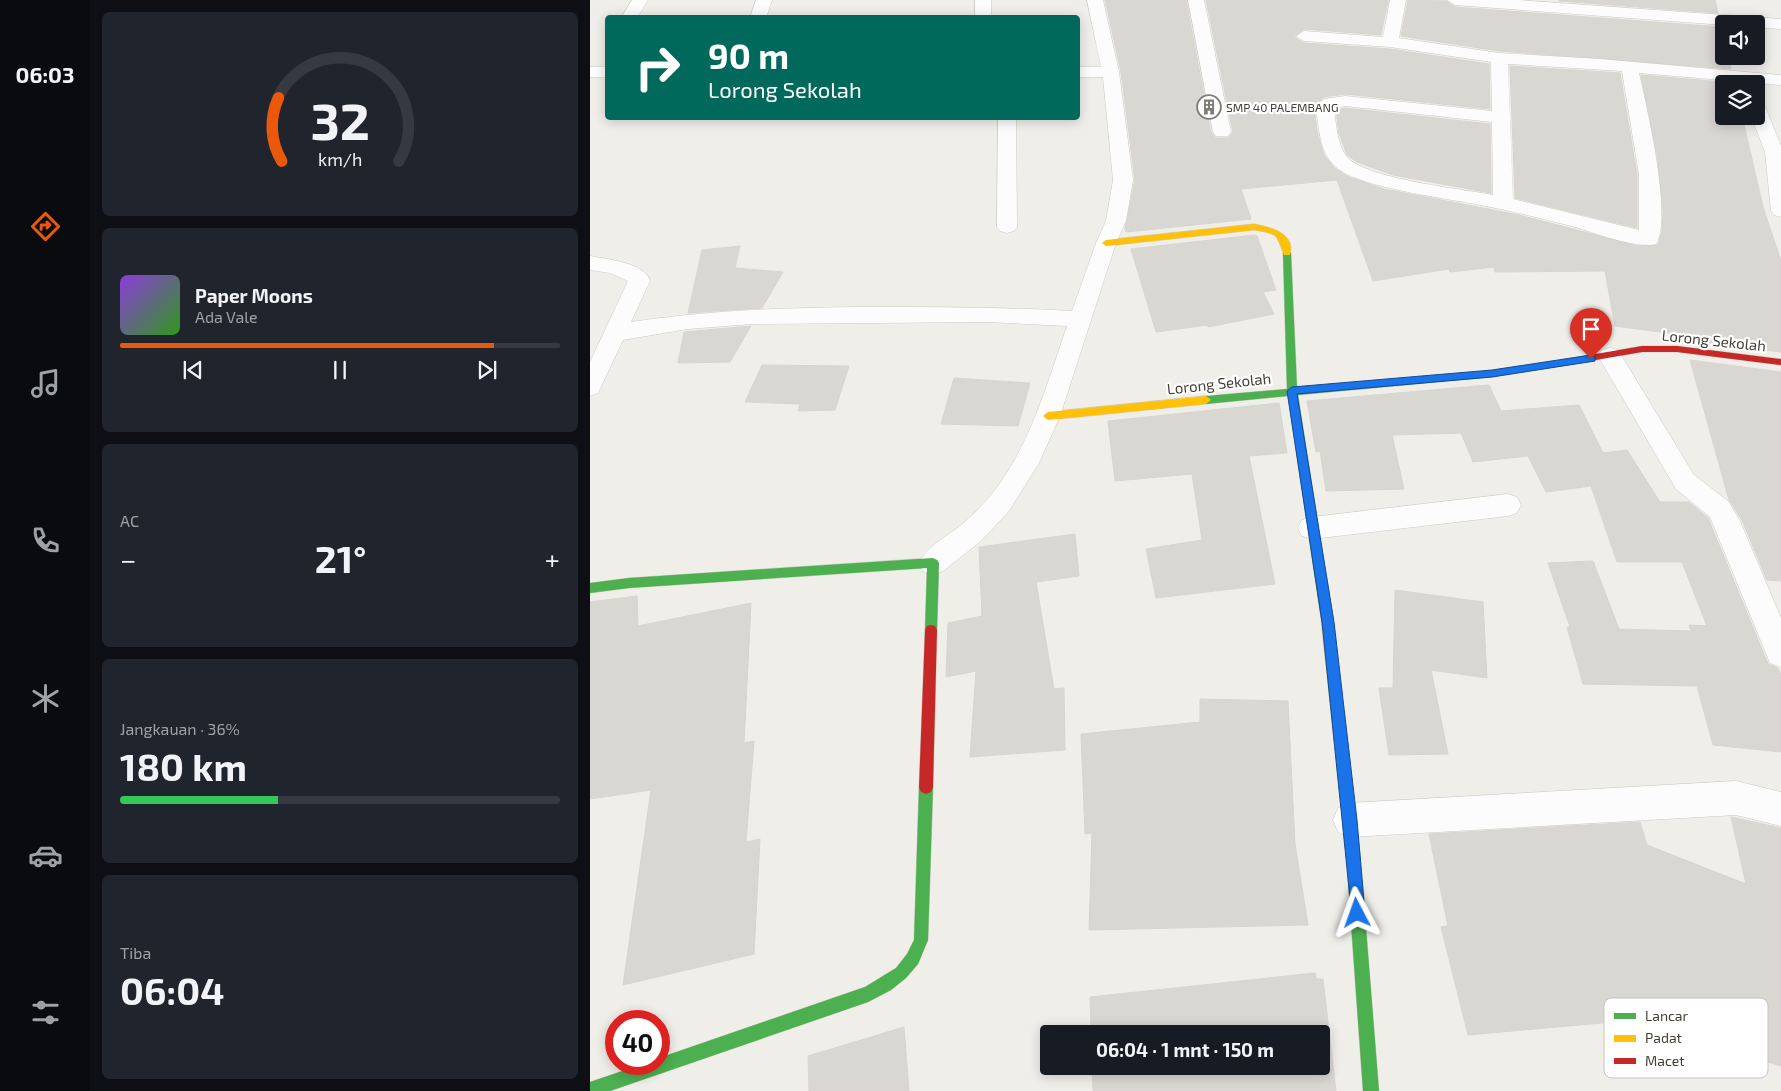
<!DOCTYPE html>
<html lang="id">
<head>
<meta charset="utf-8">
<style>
	body { margin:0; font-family:"Exo 2",sans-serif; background:#20242c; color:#f1f3f6; height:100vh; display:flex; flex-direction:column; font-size:19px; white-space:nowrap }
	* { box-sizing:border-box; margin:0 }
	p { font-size:16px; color:#9ea1a6 }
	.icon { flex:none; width:28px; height:28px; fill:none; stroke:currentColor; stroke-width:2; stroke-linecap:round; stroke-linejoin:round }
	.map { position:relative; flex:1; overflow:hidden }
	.side { display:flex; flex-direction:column; gap:12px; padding:12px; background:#0d0f14; width:500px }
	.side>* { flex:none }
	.guide { position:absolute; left:15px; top:15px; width:475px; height:105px; border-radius:5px; box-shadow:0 2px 12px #0003; background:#00695c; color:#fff; overflow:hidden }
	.tools { position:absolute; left:1125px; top:15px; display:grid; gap:10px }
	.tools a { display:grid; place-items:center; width:50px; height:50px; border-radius:5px; background:#171b24; box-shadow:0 2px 12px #0003; font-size:25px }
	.speed { position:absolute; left:15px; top:1010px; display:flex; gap:10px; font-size:25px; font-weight:700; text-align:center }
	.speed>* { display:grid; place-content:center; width:65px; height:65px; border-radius:50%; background:#171b24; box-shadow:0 2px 12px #0003; line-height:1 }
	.speed .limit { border:8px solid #d22; background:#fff; color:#111 }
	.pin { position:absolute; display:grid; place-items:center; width:42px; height:42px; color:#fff; margin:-51px -21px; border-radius:50% 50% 50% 0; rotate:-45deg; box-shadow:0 0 5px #0007 }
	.pin .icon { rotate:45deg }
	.me { position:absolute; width:55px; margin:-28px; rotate:356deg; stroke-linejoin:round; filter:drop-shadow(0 0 4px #0008) }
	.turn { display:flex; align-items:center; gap:18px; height:105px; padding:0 20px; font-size:22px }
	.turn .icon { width:65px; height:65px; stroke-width:2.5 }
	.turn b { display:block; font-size:35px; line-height:42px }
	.big { font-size:38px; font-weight:700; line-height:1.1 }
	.side .card { flex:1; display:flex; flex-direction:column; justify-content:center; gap:8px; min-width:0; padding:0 18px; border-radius:8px; background:#20242c }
	.side .dial { align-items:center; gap:0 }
	.dial svg { height:130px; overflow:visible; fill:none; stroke:#363941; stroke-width:7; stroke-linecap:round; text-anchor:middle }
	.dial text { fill:#f1f3f6; stroke:none }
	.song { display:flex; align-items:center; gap:15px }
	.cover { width:60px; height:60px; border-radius:8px; background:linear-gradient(135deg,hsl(270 70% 55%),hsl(110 70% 35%)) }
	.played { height:5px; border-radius:2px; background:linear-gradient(90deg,#ea580c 85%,#363941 85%) }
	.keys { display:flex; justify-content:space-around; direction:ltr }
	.heat { display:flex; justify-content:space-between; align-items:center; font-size:28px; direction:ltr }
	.charge { height:8px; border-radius:4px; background:linear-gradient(90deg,#34c759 36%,#363941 0) }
	.trip { position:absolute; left:450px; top:1025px; width:290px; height:50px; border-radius:5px; background:#171b24; box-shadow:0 2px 12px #0003; font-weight:700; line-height:50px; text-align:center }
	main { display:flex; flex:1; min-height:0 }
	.menu { display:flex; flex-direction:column; width:90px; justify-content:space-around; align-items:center; background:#090b0e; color:#9ea1a6 }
	.menu .icon { width:35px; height:35px }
	.menu .active { color:#ea580c }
	.menu b { font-size:22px; color:#f1f3f6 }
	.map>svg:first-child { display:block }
	.building { fill:#d9d7d2; stroke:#d8d5cf }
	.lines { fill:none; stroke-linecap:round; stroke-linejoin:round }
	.street-casing { stroke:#cccac5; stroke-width:1 }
	.fast-casing { stroke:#cfcbc0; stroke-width:1 }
	.slow-casing { stroke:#cfcbc0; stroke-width:1 }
	.jam-casing { stroke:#cfcbc0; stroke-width:1 }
	.street { fill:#fdfcfc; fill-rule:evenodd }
	.fast { fill:#4caf50; fill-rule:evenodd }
	.slow { fill:#ffc107; fill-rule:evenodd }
	.jam { fill:#c62828; fill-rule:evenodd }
	.route { fill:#1a73e8; stroke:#114b97 }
	.labels { text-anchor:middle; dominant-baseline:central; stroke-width:4.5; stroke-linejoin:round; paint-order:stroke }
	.far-poi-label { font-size:12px; fill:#453f36; stroke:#fff; text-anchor:start }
	.street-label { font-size:15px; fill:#453f36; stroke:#fff }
	.key { fill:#fff; stroke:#c7c5c3; stroke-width:1 }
	.key-label { font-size:14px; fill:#453f36 }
</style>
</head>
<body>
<main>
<nav class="menu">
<b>06:03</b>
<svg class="icon active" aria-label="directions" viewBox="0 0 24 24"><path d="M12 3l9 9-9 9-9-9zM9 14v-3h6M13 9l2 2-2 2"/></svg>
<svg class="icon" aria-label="music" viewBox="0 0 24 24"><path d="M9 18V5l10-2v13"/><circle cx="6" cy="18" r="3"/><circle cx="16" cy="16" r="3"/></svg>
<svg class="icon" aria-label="phone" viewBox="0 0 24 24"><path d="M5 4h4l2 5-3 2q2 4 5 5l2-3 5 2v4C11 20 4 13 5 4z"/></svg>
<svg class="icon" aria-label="climate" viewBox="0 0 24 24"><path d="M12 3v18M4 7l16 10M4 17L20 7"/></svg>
<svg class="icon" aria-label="car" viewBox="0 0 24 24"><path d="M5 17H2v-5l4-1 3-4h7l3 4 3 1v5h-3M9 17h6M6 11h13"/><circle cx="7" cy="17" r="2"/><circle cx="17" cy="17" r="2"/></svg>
<svg class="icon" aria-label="filters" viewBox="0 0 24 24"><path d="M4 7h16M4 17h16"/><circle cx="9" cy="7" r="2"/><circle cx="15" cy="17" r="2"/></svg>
</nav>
<section class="side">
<div class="card dial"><svg viewBox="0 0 100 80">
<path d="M14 69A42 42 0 1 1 86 69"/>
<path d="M14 69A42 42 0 0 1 12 30" stroke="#ea580c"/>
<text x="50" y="56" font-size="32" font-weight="700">32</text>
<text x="50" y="72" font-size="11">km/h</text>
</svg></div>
<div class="card">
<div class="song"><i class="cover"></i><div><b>Paper Moons</b><p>Ada Vale</p></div></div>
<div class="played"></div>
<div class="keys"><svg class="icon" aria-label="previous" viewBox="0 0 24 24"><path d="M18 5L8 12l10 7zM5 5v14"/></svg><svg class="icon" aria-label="pause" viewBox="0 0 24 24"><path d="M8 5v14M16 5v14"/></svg><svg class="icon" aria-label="next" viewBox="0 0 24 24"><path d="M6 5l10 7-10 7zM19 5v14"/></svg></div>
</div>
<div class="card"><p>AC</p>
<div class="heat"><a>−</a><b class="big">21°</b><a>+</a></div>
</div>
<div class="card"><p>Jangkauan · 36%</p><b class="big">180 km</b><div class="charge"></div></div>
<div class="card"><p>Tiba</p><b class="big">06:04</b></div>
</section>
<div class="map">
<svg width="1191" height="1091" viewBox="0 0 1191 1091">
	<rect width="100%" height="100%" fill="#f0eee9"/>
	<!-- building -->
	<path class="building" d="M515,0H596L621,132L626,138H638L643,132L616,0H798L791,35L714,29L704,37L714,43L800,49L899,64L900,109L755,94L734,97L724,107L727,131L734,155L745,168L757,176L794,189L929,215L1048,246L1068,245L1072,231L1073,211L1068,160L1051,75L1144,83L1134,84V116H1152L1173,207L1191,261V352L1094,340L1093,335L1025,326L1015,271L905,272L904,267L860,272L859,269L783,281L747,180L651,189L661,219L536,232L535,228L545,180L531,72Z
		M818,0L856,1L865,7L1131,27L1134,56H1138L1141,69L909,51L811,36Z
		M969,0H1125L1128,13L969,1Z
		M920,66L1030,73L1047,175V228L925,198Z
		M755,108L900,124L901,193L803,175L767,162L757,155L749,133L746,110Z
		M664,235L667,236L686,290L673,292L684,314L618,327L617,325L566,332L541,249Z
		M150,246L145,268L193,272L172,308L98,313L112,250Z
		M161,326L140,362L88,363L94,332Z
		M1100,360L1191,372V581L1177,580L1152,520L1139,500Z
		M172,365L259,366L245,410L208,411L210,404L155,402Z
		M364,378L440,383L428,426L351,424Z
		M899,385L911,411L989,405L1013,453L1037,450L1070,502H1099L1118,518L1178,664L1188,668L1191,675V752L1123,745L1107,686L993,684L977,627H980L958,563L1003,561L1029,629L1101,631L1099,625L1117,626L1092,562H1027L1001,486L956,492L938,456L883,462L871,433L802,435L814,489L736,491L730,451L726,452L717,401Z
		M689,403L697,453L659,456L685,584L566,598L556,549L612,540L602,474L525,481L518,421Z
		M485,534L489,576L446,582L464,689L474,688L475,750L380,757L386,671L356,677L358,623L392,616L389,547Z
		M805,590L893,602L897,678L841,670L858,754L799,755L789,688H803Z
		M47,596L48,626L161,603L154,743L164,741L156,842L170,839L164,954L33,985L61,790L0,799V602Z
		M610,699L698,701L705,844L718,925L499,930L502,833L495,834L491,734L610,722Z
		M1141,817L1191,828V1066L1091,1034L1090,1016L878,1035L851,927L858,926L839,834L1050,822L1057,845L1156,884Z
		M725,973L726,979H733L746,1091H503L502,1066H731V1034H501L500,997Z
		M314,1027L319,1091H219L218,1056Z"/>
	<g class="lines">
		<!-- street casing -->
		<g class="street-casing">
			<path id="street" d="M42,0H58L47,18H31Z
				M166,0H182L176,18H160Z
				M385,0H401V18H385Z
				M497,0H513L529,72L543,180L536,221L526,243L470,416L449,463L419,511L391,541L353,571L343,575L333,571L329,563C337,546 357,537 371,525C381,517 392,506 401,495C440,447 457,384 477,326L397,322L162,324L98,329L33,340L8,393L0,396V362L38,281L20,273L0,270V256C16,259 56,263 60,281L41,322C121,310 192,308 273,307C343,307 412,307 482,311L506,243L516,221L523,180L513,77H488V67H511Z
				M598,0H614L641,132L638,136H626L623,132Z
				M800,0H816L809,38L909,53L1010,59L1191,75V85L1049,73C1056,104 1083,218 1066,244C1047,249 1005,233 985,227C955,219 926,212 896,206C862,199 769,188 746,167C729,152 729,127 726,107L734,99L755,96L902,111L901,62L800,47L714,41L706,36L714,31L793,37ZM918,64L1032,71L1049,175V230L923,199ZM755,106L902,122L903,195C873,189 774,179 756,156C747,143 746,124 744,108Z
				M857,0H928L1191,19V29L1166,27V24L1134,25L865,5Z
				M0,67H18V77H0Z
				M1166,101L1172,102L1175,106L1191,146V217L1184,215L1181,211L1175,152L1161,116H1166Z
				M408,118H426L427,227L424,231L417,233L410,231L407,227Z
				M1020,348L1028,350L1104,475L1138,501L1150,521L1191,618V667L1180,663L1120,517L1086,489L1008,356L1012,350Z
				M918,494L927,497L931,505L927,513L918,516L722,539L712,536L708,528L712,520L722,517Z
				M1146,781L1191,792V826L1146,815L760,837L748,832L743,820L748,808L760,803Z"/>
		</g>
		<!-- fast casing -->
		<g class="fast-casing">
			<path id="fast" d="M697,250L701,253L707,388L902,371L971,360L976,363L971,366L902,377L708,395L743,619L741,623L737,624L733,623L731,619L698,396L616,404L611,400L616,396L697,389L693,253Z
				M343,558L347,560L349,563L347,630L345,634L341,635L337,634L335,630L337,568L39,588L0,593V583L39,578Z
				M336,780L341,782L343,787L338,940L328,964L316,978L301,990L278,1002L20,1091H0V1082L53,1064H69V1058L275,987L306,968L317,954L324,940L329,787L331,782Z
				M763,846L768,848L770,853L789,1091H773L756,853L758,848Z"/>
		</g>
		<!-- slow casing -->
		<g class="slow-casing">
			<path id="slow" d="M664,224C680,227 706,233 700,255H694C686,234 688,234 664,230L516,246L512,243L516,240Z
				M616,396L621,400L616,404L458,420L453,416L458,412Z
				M737,614L741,615L743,619L770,853L768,858L763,860L758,858L756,853L731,619L733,615Z"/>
		</g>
		<!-- jam casing -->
		<g class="jam-casing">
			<path id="jam" d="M1052,346H1087L1191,359V365L1087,352H1052L971,366L966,363L971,360Z
				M341,625L345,626L347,630L343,787L341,792L336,794L331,792L329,787L335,630L337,626Z"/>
		</g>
		<!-- street -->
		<use href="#street" class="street"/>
		<!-- fast -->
		<use href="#fast" class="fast"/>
		<!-- slow -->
		<use href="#slow" class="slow"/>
		<!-- jam -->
		<use href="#jam" class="jam"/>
	</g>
	<!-- route -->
	<path class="route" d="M1001,355L1005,356V361L902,377L707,394L744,622L767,820L775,913L772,918L767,920L762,918L732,622L697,391L702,387L902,370Z"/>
	<!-- icons -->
	<defs>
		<g id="building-ring" transform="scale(1.25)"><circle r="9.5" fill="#fff" stroke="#817c75" stroke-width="1.5"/><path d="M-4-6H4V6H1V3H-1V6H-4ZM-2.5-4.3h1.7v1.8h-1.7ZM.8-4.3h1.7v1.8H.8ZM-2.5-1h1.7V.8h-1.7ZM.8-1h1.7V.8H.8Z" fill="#817c75"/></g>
	</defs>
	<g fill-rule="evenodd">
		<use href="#building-ring" x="619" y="107"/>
	</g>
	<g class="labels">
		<!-- far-poi labels -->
		<g class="far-poi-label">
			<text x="636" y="107">SMP 40 PALEMBANG</text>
		</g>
		<!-- street labels -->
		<g class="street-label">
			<text transform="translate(1124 340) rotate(6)">Lorong Sekolah</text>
			<text transform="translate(629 383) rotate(-6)">Lorong Sekolah</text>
		</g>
	</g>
	<!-- legend -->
	<rect x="1014" y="998" width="164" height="80" rx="8" class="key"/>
	<rect x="1024" y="1013" width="22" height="6" fill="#4caf50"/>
	<rect x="1024" y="1035" width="22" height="7" fill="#ffc107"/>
	<rect x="1024" y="1058" width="22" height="6" fill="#c62828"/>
	<g class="key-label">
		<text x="1055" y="1021">Lancar</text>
		<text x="1055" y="1043">Padat</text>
		<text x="1055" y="1066">Macet</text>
	</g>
</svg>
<div class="tools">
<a><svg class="icon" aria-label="sound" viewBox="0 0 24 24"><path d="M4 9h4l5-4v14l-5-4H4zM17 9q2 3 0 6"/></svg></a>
<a><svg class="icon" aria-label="layers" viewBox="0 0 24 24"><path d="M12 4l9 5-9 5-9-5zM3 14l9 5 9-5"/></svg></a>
</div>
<div class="speed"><div class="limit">40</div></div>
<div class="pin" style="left:1001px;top:359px;background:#d93025"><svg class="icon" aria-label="arrive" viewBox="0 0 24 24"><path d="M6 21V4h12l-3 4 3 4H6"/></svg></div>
<svg class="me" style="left:767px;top:913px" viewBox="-20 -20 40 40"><path d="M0-17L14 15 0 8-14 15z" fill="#1a73e8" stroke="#fff" stroke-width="4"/></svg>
<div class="trip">06:04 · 1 mnt · 150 m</div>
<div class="guide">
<div class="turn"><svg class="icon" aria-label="right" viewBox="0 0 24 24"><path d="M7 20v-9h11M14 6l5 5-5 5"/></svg><div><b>90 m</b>Lorong Sekolah</div></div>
</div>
</div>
</main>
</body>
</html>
